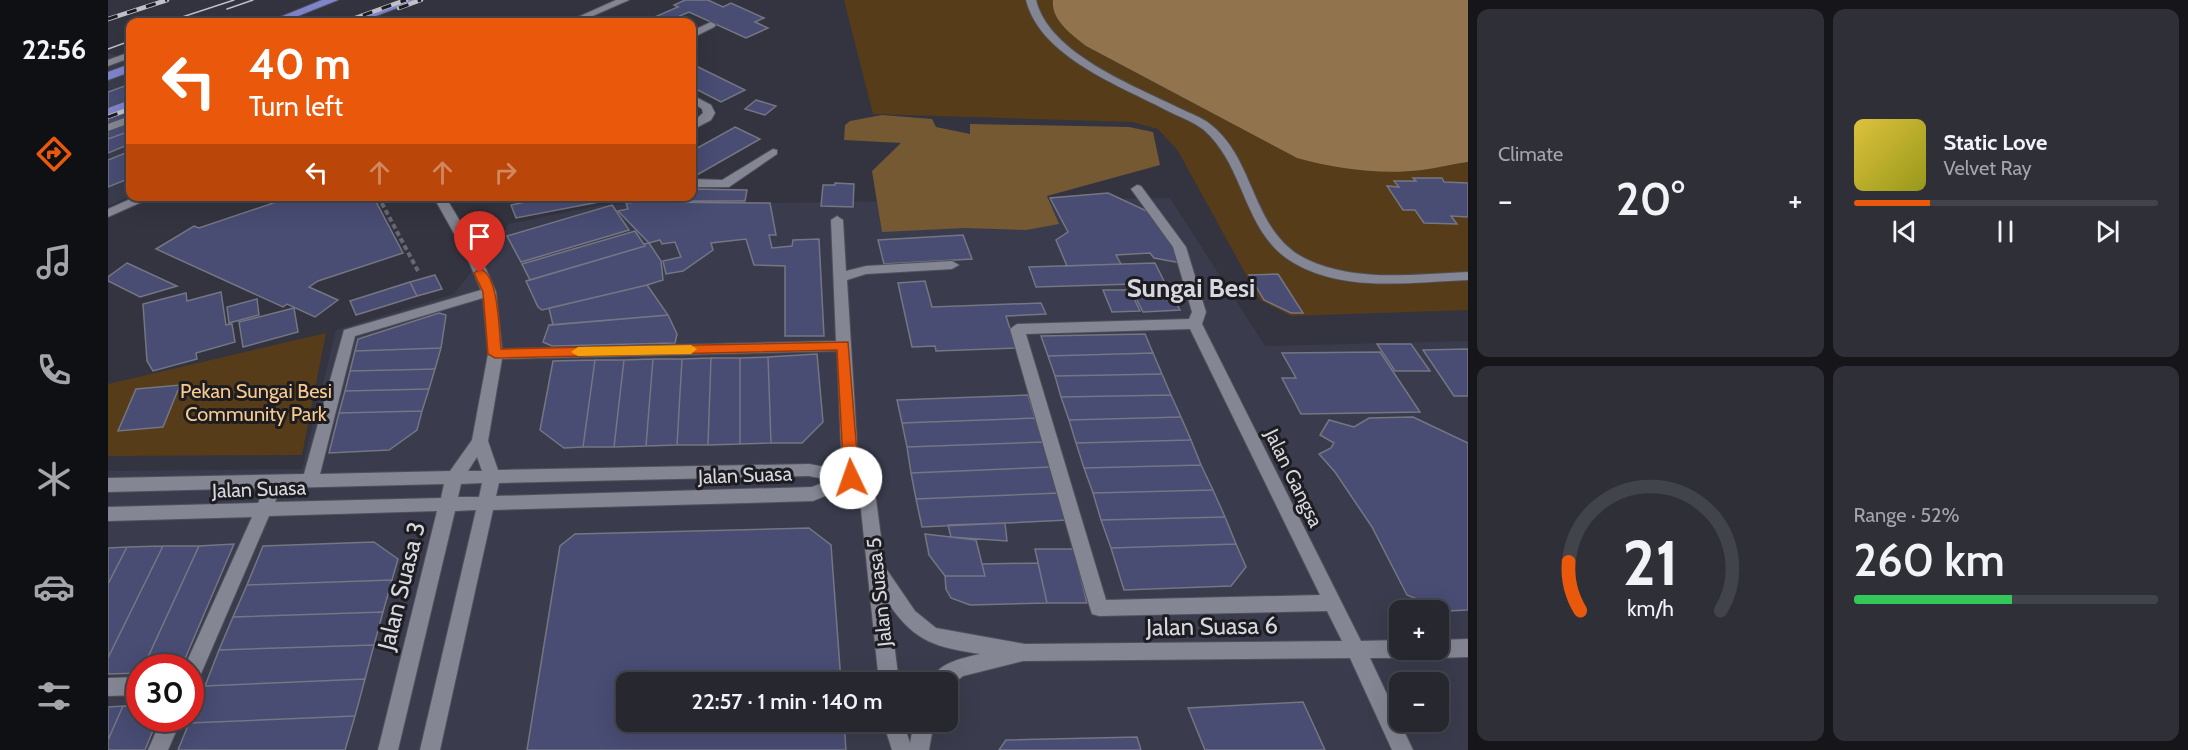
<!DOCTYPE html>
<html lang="en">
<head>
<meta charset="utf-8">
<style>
	body { margin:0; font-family:Cabin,sans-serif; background:#2e2f37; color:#f1f3f6; height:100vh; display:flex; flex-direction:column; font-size:22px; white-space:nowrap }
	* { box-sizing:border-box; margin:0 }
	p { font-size:20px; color:#a4a5aa }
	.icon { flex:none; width:33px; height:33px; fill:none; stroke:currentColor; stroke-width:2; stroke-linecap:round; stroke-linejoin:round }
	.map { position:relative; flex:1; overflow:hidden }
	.side { display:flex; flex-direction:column; gap:9px; padding:9px; background:#15151a; width:720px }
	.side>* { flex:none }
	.guide { position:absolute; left:18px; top:18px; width:570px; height:183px; border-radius:12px; box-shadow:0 6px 24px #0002,0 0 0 2px #42444b; background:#ea580c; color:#fff; overflow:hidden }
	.controls { position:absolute; left:1281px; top:600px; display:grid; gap:12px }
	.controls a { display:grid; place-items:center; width:60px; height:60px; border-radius:12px; background:#26272f; box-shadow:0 6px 24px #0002,0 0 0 2px #42444b; font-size:30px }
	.speed { position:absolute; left:18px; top:654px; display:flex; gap:12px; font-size:30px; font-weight:700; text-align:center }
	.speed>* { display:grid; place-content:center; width:78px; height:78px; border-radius:50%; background:#26272f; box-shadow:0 6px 24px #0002,0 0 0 2px #42444b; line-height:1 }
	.speed .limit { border:9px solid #d22; background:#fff; color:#111 }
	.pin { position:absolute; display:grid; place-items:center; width:51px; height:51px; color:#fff; margin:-62px -26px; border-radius:50% 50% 50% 0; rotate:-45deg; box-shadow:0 0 6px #0007 }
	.pin .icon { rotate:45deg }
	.me { position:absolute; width:66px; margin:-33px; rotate:357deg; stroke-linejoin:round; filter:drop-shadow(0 0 4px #0008) }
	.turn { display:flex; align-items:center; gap:21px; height:126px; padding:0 24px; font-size:27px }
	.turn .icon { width:78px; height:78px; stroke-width:2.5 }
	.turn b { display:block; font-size:42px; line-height:51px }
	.lanes { display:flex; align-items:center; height:57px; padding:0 24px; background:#0003; justify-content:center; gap:30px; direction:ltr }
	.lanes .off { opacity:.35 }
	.big { font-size:45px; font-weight:600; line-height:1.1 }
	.side .tile { flex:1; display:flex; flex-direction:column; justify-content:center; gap:9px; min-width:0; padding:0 21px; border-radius:12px; background:#2e2f37 }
	.side .dial { align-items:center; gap:0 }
	.dial svg { height:156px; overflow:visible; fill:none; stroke:#42444b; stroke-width:7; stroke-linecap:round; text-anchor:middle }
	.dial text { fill:#f1f3f6; stroke:none }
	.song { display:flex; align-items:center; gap:18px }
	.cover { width:72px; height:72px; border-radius:9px; background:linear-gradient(135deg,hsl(50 70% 55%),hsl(60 70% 35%)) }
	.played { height:6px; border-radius:3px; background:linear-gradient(90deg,#ea580c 25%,#42444b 25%) }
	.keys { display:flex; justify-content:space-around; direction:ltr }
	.heat { display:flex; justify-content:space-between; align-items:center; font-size:33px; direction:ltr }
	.charge { height:9px; border-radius:4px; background:linear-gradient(90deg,#34c759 52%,#42444b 0) }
	.side .tiles { flex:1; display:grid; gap:9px; grid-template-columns:repeat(2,1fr) }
	.trip { position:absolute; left:508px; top:672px; width:342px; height:60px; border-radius:12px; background:#26272f; box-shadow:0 6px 24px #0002,0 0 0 2px #42444b; font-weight:600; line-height:60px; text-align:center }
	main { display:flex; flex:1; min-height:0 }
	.tab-bar { display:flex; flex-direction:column; width:108px; justify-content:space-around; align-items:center; background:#0f1013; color:#a4a5aa }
	.tab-bar .icon { width:42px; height:42px }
	.tab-bar .on { color:#ea580c }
	.tab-bar b { font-size:27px; color:#f1f3f6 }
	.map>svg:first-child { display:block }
	.built { fill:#3a3c4d; fill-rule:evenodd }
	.green { fill:#563c18 }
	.forest { fill:#745933 }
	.water { fill:#91744e }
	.building { fill:#494c73; stroke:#757683; stroke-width:1.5 }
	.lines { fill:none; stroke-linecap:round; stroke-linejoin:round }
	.minor-casing { stroke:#50515a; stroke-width:2 }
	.highway-casing { stroke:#50515a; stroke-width:2 }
	.path { stroke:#676872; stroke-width:4; stroke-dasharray:5 3; stroke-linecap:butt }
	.minor { fill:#848693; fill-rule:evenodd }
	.highway { fill:#8085cc; fill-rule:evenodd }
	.tram { stroke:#c0c1c9; stroke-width:1.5 }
	.rail-casing { stroke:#c0c1c9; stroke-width:4.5 }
	.rail { stroke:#1c1c21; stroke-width:3; stroke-dasharray:10; stroke-linecap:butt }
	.route { fill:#ea580c; stroke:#983908; stroke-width:1.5 }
	.slow { fill:#f59e0b }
	.labels { text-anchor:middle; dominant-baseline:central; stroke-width:6; stroke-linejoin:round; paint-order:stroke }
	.park-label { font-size:20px; fill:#f8c98c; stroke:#1c1c21 }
	.street-label { font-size:20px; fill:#d7d8df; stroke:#1c1c21 }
	.near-street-label { font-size:24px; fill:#d7d8df; stroke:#1c1c21 }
	.district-label { font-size:26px; font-weight:bold; fill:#d7d8df; stroke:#1c1c21 }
</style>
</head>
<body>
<main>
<nav class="tab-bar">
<b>22:56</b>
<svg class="icon on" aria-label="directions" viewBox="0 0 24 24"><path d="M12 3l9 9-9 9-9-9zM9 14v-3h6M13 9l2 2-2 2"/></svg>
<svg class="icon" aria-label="music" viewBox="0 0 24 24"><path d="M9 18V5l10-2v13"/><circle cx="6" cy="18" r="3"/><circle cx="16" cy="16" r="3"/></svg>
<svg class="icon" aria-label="phone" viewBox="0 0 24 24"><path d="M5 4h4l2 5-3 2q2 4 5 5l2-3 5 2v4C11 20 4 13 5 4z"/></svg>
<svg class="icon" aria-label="climate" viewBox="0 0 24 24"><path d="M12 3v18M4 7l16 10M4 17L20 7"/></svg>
<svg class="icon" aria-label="car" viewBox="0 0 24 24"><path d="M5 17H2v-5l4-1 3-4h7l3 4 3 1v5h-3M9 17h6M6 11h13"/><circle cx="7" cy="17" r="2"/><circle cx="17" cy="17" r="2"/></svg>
<svg class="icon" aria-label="filters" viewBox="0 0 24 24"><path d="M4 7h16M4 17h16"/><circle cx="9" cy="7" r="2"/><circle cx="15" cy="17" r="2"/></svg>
</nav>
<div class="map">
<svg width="1360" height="750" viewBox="0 0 1360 750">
	<rect width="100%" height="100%" fill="#33343f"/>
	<!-- built -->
	<path class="built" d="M0,53L22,61L23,196L0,206Z
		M1062,198L1157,346L1360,341V750H0V471L194,469L228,330L346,294L401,224L493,205ZM1292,610H1330V650H1292ZM32,668H82V718H32ZM519,682H840V722H519ZM1292,682H1330V722H1292Z"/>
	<!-- green -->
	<path class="green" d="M736,0H945L964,34L978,46L1189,158L1313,170L1360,162V310L1183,316L1152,300L1070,151L1050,129L1024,122L765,114Z
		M218,333L194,455L0,456V384Z"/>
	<!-- forest -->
	<path class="forest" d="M774,115L824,119L828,127L862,134V124L1021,127L1045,132L1052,165L939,196L951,224L918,230L857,228L774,232L764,171L793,143L736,140L737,125L742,121Z"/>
	<!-- water -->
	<path class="water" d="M945,0H1360V162C1345,164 1329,168 1314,170C1273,175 1229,169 1189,158L978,46C963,34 943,20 945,0Z"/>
	<!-- building -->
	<path class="building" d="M577,0H600L615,7L623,3L656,18L647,22L660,28L638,38L581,12L560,21L549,16L570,7L566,5Z
		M584,64L637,90L613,102L584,87Z
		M22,84V131L0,139V92Z
		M648,100L668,106L657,115L637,109Z
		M627,127L652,139L587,176L584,174V151Z
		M22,131V144L0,153V139Z
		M22,151V178L0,187V160Z
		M1305,178H1334L1336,182L1360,183V217L1343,216L1349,224L1316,223L1307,210H1295L1279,186L1291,187L1286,181H1308Z
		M727,183L746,184L745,207L713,206L715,185H727Z
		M584,189L639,190L637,201H496L408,218L403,205L447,196H584Z
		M1000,193L1041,212L1067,247L1073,263L1046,258L1042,253L1008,255L1013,264L959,266L948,240L960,232L942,198Z
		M186,196H265L295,253L210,281L201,287L230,300L207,317L179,304L175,307L48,249L86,226L91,228Z
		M530,202L662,203L668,235H661L664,248L684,246L685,240L711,239L716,336H677V266L646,265L638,239L603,243L605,250L575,271L558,274L555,261L573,257L567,242L554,244L552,240L541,243L510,211L520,209L518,203Z
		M504,205L521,230L413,262L399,236Z
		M527,231L537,246L422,280L414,264Z
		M855,235L864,259L776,264L770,240Z
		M541,243L553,261L555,280L539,285L434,310L430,307L418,281L537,246L536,244Z
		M19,263L69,286L32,297L0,281V277Z
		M1047,263L1057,283L928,287L921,267Z
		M1170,274L1195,313H1183L1156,300L1141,275Z
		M327,275L334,289L309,296L302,282Z
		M817,281L824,307L933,303L938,314L898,316L908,348L828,351L827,346L804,347L790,283Z
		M302,282L309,296L248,315L242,301Z
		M1057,283L1072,310L1035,312L1021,284Z
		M539,285L560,315L445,325L441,308Z
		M995,290H1022L1032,311L1004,312Z
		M113,292L118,325L124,324L127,342L88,353L89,359L45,371L39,361L35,304L78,293L79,301Z
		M149,299L151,315L121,323L119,307Z
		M186,308L190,332L135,347L131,322Z
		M331,313L338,315L333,348L247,351L250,339Z
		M560,315L569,334L567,343L444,346L435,342L441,325Z
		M1037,334L1045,353L940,356L933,336Z
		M1269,344H1303L1322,371H1287Z
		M333,348L327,369L242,371L247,351Z
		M1360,349V396H1346L1315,350Z
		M1272,352L1312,412L1193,414L1174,378H1188L1174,353Z
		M1045,353L1054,374L947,376L940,356Z
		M709,354L715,422L694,443H663L660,357Z
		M660,357L663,443L632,444V358Z
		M603,358L600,445H569L574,359Z
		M603,358H632V444L600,445Z
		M545,359L538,446L506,447L516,360Z
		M545,359H574L569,445L538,446Z
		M487,360L475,447L456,448L432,430L445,361Z
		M487,360H516L506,447H475Z
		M327,369L321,389L237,391L242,371Z
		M1054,374L1063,395L953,397L947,376Z
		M72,385L55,427L10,431L28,389Z
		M321,389L314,411L231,413L237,391Z
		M920,395L927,418L794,423L789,400Z
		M1063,395L1073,417L961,420L953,397Z
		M314,411L309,430L281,450L221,453L231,413Z
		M1073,417L1083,440L968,443L961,420Z
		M1305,417L1360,443V610L1338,611L1299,595L1264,527L1227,472L1211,454L1223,448L1226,443L1212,435L1221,420L1246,427L1261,418Z
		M927,418L935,442L799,447L794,423Z
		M1083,440L1093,465L976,468L968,443Z
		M935,442L943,467L803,473L799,447Z
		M1093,465L1105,490L985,493L976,468Z
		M943,467L951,493L808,499L803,473Z
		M1105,490L1117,517L993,520L985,493Z
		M951,493L960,520L814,527L808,499Z
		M1117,517L1128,544L1003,548L993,520Z
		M897,523L899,541L843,537L840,525Z
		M701,528L723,545L733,682H519V722H736L738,750H419L452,546L467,534Z
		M817,534L868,540L877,576H837L821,555Z
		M266,542L290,559L284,580L139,585L155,546Z
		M126,544L73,668H35L91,546Z
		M1128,544L1138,567L1123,586L1016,590L1003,548Z
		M55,546H91L35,668H32V673L0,674V658Z
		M55,546L0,658V584L19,547Z
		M19,547L0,584V548Z
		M927,549H966L979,603H939Z
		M930,563L939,603L862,605L843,598L838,589L837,576H877L874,564Z
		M284,580L275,612L125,617L139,585Z
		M275,612L266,645L111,650L125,617Z
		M266,645L257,679L97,686L111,650Z
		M257,679L247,716L81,723L97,686Z
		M1195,702L1217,750H1097L1080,708Z
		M15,706H32V718H50L37,750H0V740Z
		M15,706L0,740V707Z
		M247,716L237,750H70L81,723Z
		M1029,737L1033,750H891L898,740Z"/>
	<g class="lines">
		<!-- minor casing -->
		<g class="minor-casing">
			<path id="minor" d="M508,0H521L471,22H459Z
				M918,0H928C941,54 1027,86 1073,109C1083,114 1093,117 1102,124C1148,159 1143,232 1198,259C1248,283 1306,274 1360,272V280C1304,282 1237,293 1186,263C1135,234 1138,167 1096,130C1086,122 1072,117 1060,111C1013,86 932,57 918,0Z
				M603,22L608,25L606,27L584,38V31Z
				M22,52V58L0,66V60Z
				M584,95L603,105L607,113L603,120L584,130V123L595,113L594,109L584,102Z
				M22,116V123L0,131V124Z
				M665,149L669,150V154L621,187H584V179L614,180Z
				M1029,185L1033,186L1078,247L1098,312L1094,324L1253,641L1292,640V650H1301L1299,655L1292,658H1262L1305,750H1284L1242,658L915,661L855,676L840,688V682H822C829,663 854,658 872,654C829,647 807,643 781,604L791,682H771L752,500L741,486L705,501L385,510L332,750H312L368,510L347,511L290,750H270L329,511L161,516L89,683L82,686V668H76L144,517L0,521V507L150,503L157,488L0,492V478L196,474L236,330L373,290L357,253L325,196H337L371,253L388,292L394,349L728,341L723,220L729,216L735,220L738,271L758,266L844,261L851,265L844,269L758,274L739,280L751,475L758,481L768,499L777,567L807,611L828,628L917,644L1234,641L1219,611L991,616L984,614L982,608L902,329L909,324L1081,319L1084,312L1065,247L1023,189ZM375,298L380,354L364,440L342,471L212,474L247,336ZM1082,329L1212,595L998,600L918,334ZM729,351L734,470L701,464L390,470L380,441L394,359ZM369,457L374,471H360ZM701,476L721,480L704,487L388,496L391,483ZM374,483L371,497H350L353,484ZM336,484L333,498L167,502L174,488Z
				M29,196H47L0,217V209Z
				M1360,639V657L1330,658L1323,655L1321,650H1330V640Z
				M32,677V695L0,696V678Z
				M54,718H74L60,750H40Z
				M775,722H795L802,743L806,722H826L821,750H784Z"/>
		</g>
		<!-- highway casing -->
		<g class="highway-casing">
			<path id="highway" d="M214,0H230L175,22H160Z
				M293,0H310L252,22H237Z
				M22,64V72L0,80V72Z
				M22,100V108L0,117V108Z"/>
		</g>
		<!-- path -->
		<path class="path" d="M270,196L310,271"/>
		<!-- minor -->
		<use href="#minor" class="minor"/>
		<!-- highway -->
		<use href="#highway" class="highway"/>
		<!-- tram -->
		<path class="tram" d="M119,9L145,0
			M59,22L126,0
			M0,49L22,41"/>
		<!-- rail casing -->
		<g class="rail-casing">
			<path id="rail" d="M291,8L313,0
				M0,19L59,0
				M236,22L298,0
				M0,117L22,109"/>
		</g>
		<!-- rail -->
		<use href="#rail" class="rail"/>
	</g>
	<!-- route -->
	<path class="route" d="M372,269C391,274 391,332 393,349L740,342L751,478L749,482H738L736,478L729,350L387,358L380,354L375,292L366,273Z"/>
	<!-- slow -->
	<path class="slow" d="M583,345L589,349L583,354L470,356L463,352L470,347Z"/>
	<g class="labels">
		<!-- park labels -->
		<g class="park-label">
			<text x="148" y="391">Pekan Sungai Besi<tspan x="148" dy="23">Community Park</tspan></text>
		</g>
		<!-- street labels -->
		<g class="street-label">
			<text transform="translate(637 475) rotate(-2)">Jalan Suasa</text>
			<text transform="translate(1186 478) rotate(64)">Jalan Gangsa</text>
			<text transform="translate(151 489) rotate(-2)">Jalan Suasa</text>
			<text transform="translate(771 592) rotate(-96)">Jalan Suasa 5</text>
		</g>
		<!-- near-street labels -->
		<g class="near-street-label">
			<text transform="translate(293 586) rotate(-76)">Jalan Suasa 3</text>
			<text transform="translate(1104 626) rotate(-1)">Jalan Suasa 6</text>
		</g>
		<!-- district labels -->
		<g class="district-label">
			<text x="1083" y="288">Sungai Besi</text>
		</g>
	</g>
</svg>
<div class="controls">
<a>+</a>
<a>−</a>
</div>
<div class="speed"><div class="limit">30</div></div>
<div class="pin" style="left:372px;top:273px;background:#d93025"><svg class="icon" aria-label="arrive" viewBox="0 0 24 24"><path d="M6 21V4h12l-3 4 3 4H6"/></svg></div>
<svg class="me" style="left:743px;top:478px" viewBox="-20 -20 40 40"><circle r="19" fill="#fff"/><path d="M0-13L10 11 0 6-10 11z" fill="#ea580c"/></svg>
<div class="trip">22:57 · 1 min · 140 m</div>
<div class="guide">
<div class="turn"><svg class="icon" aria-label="left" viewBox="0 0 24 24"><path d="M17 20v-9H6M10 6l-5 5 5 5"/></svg><div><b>40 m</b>Turn left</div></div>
<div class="lanes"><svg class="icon" aria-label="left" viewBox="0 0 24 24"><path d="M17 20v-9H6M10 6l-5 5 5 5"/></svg><svg class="icon off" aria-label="ahead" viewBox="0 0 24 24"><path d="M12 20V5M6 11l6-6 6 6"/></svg><svg class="icon off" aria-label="ahead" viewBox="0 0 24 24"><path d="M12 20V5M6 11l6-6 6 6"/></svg><svg class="icon off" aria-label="right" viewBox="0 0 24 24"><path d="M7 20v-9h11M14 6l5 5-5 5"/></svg></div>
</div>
</div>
<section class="side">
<div class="tiles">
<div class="tile"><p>Climate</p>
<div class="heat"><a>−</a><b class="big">20°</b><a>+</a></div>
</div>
<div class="tile">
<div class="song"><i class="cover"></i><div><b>Static Love</b><p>Velvet Ray</p></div></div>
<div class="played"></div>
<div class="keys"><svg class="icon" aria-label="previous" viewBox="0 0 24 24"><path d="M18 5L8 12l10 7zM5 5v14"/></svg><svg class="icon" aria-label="pause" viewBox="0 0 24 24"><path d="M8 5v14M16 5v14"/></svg><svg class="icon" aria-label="next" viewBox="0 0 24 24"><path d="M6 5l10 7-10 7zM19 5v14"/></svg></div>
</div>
<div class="tile dial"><svg viewBox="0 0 100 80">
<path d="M14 69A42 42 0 1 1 86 69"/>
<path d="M14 69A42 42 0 0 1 8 44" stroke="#ea580c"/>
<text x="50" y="56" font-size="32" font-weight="700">21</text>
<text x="50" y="72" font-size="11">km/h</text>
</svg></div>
<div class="tile"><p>Range · 52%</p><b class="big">260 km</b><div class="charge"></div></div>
</div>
</section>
</main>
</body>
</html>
